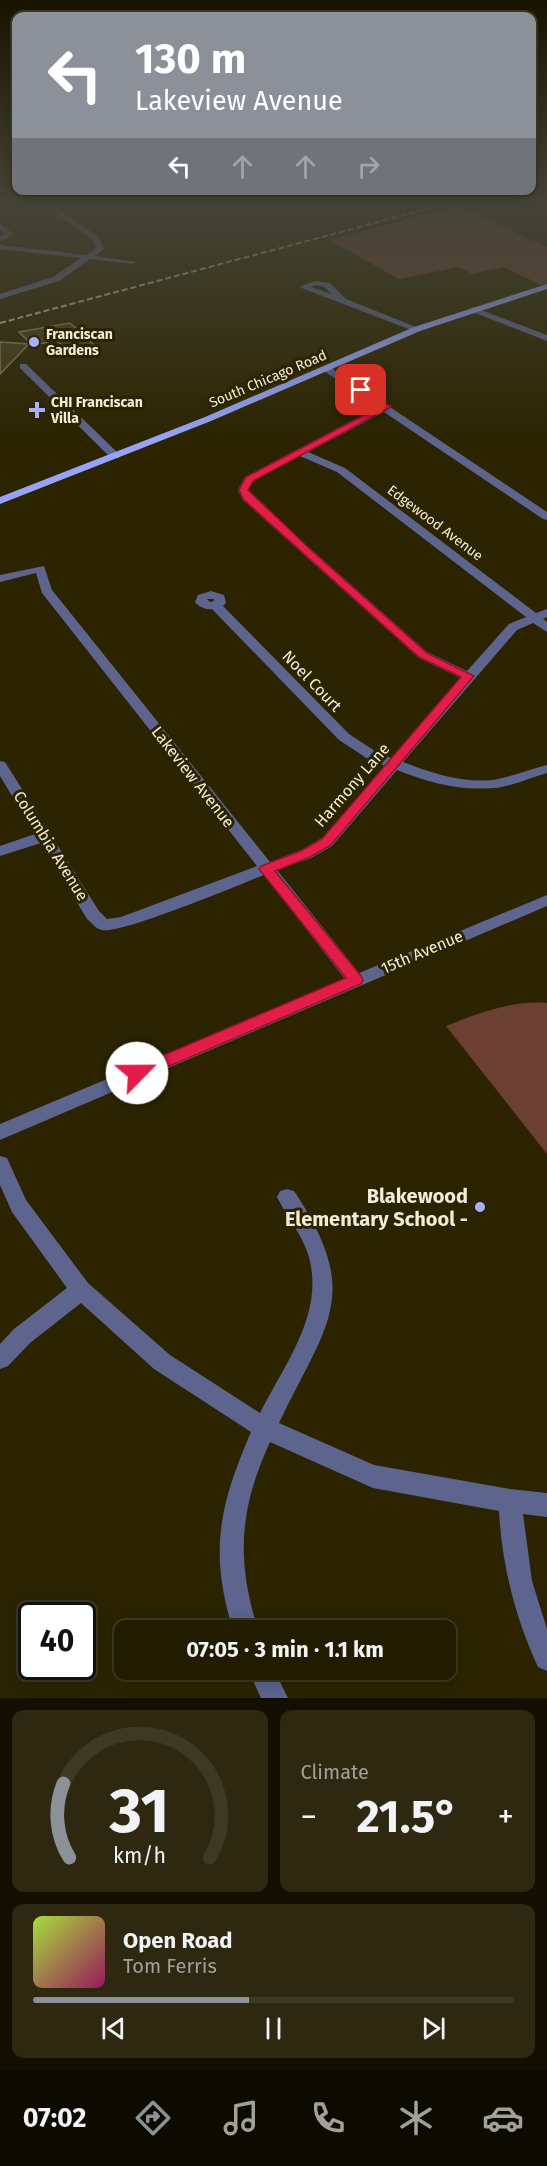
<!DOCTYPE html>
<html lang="en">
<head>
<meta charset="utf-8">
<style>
	body { margin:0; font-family:"Fira Sans",sans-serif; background:#2d280f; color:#f1f3f6; height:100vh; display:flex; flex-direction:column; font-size:22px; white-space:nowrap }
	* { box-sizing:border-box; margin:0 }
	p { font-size:20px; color:#a2a199 }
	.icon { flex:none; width:33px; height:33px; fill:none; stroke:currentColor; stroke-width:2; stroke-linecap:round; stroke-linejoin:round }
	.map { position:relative; height:1698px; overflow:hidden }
	.drawer { display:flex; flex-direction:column; gap:12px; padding:12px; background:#120f00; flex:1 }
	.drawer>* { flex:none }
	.top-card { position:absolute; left:12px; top:12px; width:524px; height:183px; border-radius:12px; box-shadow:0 3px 15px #0003,0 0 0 2px #3e3922; background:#8c9099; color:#fff; overflow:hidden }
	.speed { position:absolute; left:18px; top:1602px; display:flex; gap:12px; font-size:30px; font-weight:700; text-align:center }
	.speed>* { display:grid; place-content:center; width:78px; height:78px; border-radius:50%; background:#211b00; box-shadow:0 3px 15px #0003,0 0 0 2px #3e3922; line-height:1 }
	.speed .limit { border:3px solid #111; border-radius:9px; background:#fff; color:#111 }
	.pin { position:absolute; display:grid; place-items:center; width:51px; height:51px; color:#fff; margin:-26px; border-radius:12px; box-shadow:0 3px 9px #0006 }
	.me { position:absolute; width:66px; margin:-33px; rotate:67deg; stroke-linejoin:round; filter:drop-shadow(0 0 4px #0008) }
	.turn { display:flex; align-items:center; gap:21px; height:126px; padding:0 24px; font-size:27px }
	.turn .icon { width:78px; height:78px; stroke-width:2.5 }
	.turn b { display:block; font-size:42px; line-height:51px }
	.lanes { display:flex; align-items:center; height:57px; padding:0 24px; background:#0003; justify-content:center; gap:30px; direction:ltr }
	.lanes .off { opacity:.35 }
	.big { font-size:45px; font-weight:700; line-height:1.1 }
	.drawer .widget { flex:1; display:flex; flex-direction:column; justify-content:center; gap:9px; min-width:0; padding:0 21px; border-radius:12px; background:#2d280f }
	.drawer .dial { align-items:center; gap:0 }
	.dial svg { height:156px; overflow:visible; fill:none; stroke:#3e3922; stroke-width:7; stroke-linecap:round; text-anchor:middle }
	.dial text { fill:#f1f3f6; stroke:none }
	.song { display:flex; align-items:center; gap:18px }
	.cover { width:72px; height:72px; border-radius:9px; background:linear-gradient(135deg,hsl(80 70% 55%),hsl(330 70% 35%)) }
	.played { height:6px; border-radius:3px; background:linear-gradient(90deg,#8c9099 45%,#3e3922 45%) }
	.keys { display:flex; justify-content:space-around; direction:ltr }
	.heat { display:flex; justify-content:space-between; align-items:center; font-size:33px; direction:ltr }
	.drawer .tiles { flex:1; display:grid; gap:12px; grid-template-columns:1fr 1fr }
	.widget:last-child { grid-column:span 2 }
	.trip { position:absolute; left:114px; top:1620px; width:342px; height:60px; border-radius:12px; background:#211b00; box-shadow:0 3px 15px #0003,0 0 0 2px #3e3922; font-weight:700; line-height:60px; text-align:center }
	.dock { display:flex; height:96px; justify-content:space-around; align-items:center; background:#0d0b00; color:#a2a199 }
	.dock .icon { width:42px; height:42px }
	.dock .selected { color:#8c9099 }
	.dock b { font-size:27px; color:#f1f3f6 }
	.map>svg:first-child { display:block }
	.green { fill:#6b3f32 }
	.building { fill:#443c16; stroke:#877e57; stroke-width:1.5 }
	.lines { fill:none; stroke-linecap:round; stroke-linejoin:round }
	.minor { fill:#5d648d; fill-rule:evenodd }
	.major { fill:#96a3f9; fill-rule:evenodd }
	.rail { stroke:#c0bba2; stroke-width:2; stroke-dasharray:6 3; stroke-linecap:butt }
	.route { fill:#e11d48; stroke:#92132f; stroke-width:1.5 }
	.poi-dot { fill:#a5b1fc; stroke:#2c2400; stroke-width:2 }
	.labels { text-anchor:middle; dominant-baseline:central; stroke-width:6; stroke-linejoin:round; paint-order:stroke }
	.far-poi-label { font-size:14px; font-weight:bold; fill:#f2edd8; stroke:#2c2400; text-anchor:start }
	.far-street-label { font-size:14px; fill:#f2edd8; stroke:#2c2400 }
	.street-label { font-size:16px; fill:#f2edd8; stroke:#2c2400 }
	.near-poi-label { font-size:20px; font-weight:bold; fill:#f2edd8; stroke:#2c2400; text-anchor:end }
</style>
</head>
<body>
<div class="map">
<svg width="547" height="1698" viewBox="0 0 547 1698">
	<rect width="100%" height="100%" fill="#2c2400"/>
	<!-- green -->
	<path class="green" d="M458,206L547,247V284L541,285L504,267L472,274L459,267L399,279L329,240Z
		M547,1003V1154L446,1026C478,1013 512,1000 547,1003Z"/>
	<!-- building -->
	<path class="building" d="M70,323L95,346L69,351L57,341L32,345L19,332Z
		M0,342L29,344L0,374Z"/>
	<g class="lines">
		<!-- minor -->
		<path class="minor" d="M41,202H48L99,237L104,249L95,256L137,262L133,264L90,259L59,281L0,299V294L53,277L81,258L0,249V245L87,255L96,248L93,240Z
			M0,224L14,234L0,242V237L5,234L0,229Z
			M315,281L330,283L346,299L421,329L414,331L299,287ZM315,285L325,287L331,294L311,287Z
			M473,307L547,335V341L470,311L469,309Z
			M20,364H26L119,454V458H111L20,368Z
			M324,367H330L547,512V520L543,519L384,412L308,452L345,468L536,613L547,609V617L543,619L547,622V632L533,623L517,630L403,762C431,773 462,783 493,780C511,777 530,769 547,765V773C530,778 510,787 493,788C459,791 427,782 397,770L332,846L311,858L277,870L359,973L547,895V906L0,1140V1124L345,979L264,875C238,885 122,934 102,930C96,929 92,923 87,919L41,843L0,856V846L35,834L0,776V761L5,762L99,911L107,919L121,917L257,866L42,593L36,573L0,582V575L44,566L52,590L270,862L301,850L322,838L385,766L368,759L339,740L212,609C206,610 199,607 195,602L198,595L211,591L224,595L226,603L223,606L349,734L378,753L391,758L461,678L419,658L243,500L238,490L245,477L378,407L324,371ZM300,456L337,472L526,617L509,624L467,671L427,652L251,496L248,490L253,481ZM207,599H214V601L210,602Z
			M0,1156L7,1158L26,1200L88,1283L170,1355L260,1413C285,1363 326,1312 308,1254C301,1233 287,1217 277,1197L280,1191L287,1189L294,1191C364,1296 326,1324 279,1423L374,1465L510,1489L547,1493V1517L523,1514L532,1581L547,1629V1671L538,1667C515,1617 502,1566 499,1511L373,1488L270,1442C239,1510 236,1559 258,1630H233C209,1552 219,1506 251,1432L154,1369L81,1303L30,1343L8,1366L0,1369V1344L14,1329L67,1288L12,1212L0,1185Z
			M248,1670H274L288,1698H261Z"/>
		<!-- major -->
		<path class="major" d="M547,284V289L420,331L211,421L0,504V497L205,417L414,327Z"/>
		<!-- rail -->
		<path class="rail" d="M0,323L453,202"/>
	</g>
	<!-- sky -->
	<linearGradient id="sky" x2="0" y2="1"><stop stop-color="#181400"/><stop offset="0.46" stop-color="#454537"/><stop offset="1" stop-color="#454537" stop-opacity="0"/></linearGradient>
	<rect width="547" height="440" fill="url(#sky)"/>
	<!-- route -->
	<path class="route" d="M358,388H364L391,407L253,481L248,490L312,551L427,653L474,676L331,845L310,857L275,871L361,976L363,980L361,984L137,1080L131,1078L129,1073L131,1069L346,978L259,869L261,866L301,851L322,839L461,677L419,657L244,500L239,490L246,477L380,407L358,392Z"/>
	<!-- markers -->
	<g class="poi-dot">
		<circle cx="34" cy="342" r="6"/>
		<path d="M34 401h6v6h6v6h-6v6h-6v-6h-6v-6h6z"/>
		<circle cx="480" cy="1207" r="6"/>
	</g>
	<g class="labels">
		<!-- far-poi labels -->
		<g class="far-poi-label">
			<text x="46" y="334">Franciscan<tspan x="46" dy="16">Gardens</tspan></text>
			<text x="51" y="402">CHI Franciscan<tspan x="51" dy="16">Villa</tspan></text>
		</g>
		<!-- far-street labels -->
		<g class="far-street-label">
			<text transform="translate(268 379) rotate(-23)">South Chicago Road</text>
			<text transform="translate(435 523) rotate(37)">Edgewood Avenue</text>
		</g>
		<!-- street labels -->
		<g class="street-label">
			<text transform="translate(312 681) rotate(46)">Noel Court</text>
			<text transform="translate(193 777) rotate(52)">Lakeview Avenue</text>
			<text transform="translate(352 785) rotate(-49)">Harmony Lane</text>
			<text transform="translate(51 846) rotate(58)">Columbia Avenue</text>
			<text transform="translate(422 952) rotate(-23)">15th Avenue</text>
		</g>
		<!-- near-poi labels -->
		<g class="near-poi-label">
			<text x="468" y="1196">Blakewood<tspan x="468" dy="23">Elementary School -</tspan></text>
		</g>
	</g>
</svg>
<div class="speed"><div class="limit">40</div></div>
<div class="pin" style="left:361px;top:390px;background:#d93025"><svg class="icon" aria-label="arrive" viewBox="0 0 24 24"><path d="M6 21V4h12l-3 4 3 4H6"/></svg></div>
<svg class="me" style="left:137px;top:1073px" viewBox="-20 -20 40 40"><circle r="19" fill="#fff"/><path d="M0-13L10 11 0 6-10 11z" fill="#e11d48"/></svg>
<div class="trip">07:05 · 3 min · 1.1 km</div>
<div class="top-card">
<div class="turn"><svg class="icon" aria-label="left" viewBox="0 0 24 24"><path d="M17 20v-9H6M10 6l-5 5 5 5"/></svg><div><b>130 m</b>Lakeview Avenue</div></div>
<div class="lanes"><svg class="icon" aria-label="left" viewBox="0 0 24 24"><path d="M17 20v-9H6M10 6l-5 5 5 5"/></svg><svg class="icon off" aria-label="ahead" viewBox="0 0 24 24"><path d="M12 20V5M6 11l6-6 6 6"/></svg><svg class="icon off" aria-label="ahead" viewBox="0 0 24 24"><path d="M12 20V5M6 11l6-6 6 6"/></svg><svg class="icon off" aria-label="right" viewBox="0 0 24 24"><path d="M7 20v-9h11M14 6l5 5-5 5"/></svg></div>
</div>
</div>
<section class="drawer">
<div class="tiles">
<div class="widget dial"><svg viewBox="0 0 100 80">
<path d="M14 69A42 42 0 1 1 86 69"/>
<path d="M14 69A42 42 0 0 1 11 31" stroke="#8c9099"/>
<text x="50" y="56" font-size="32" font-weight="700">31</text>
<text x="50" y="72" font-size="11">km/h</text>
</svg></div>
<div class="widget"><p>Climate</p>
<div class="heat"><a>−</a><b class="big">21.5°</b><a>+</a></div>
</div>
<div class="widget">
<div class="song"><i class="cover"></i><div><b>Open Road</b><p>Tom Ferris</p></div></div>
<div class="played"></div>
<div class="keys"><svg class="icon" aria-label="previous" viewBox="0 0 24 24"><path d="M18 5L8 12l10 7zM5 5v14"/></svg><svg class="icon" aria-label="pause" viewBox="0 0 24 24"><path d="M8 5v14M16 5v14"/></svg><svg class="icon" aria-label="next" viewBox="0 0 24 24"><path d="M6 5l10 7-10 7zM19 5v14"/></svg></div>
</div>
</div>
</section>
<nav class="dock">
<b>07:02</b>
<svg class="icon selected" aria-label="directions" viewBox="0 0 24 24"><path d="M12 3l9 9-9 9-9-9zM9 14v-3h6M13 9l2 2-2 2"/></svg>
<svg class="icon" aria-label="music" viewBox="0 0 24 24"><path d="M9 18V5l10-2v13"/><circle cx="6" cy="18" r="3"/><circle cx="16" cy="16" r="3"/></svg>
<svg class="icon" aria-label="phone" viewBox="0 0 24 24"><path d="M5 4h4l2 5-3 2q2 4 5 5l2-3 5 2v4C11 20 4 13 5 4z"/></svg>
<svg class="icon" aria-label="climate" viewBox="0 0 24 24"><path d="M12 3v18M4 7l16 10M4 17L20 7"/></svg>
<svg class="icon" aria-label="car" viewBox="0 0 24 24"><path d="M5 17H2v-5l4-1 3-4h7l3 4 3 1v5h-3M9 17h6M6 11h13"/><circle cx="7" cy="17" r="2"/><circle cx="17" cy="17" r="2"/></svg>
</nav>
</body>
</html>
